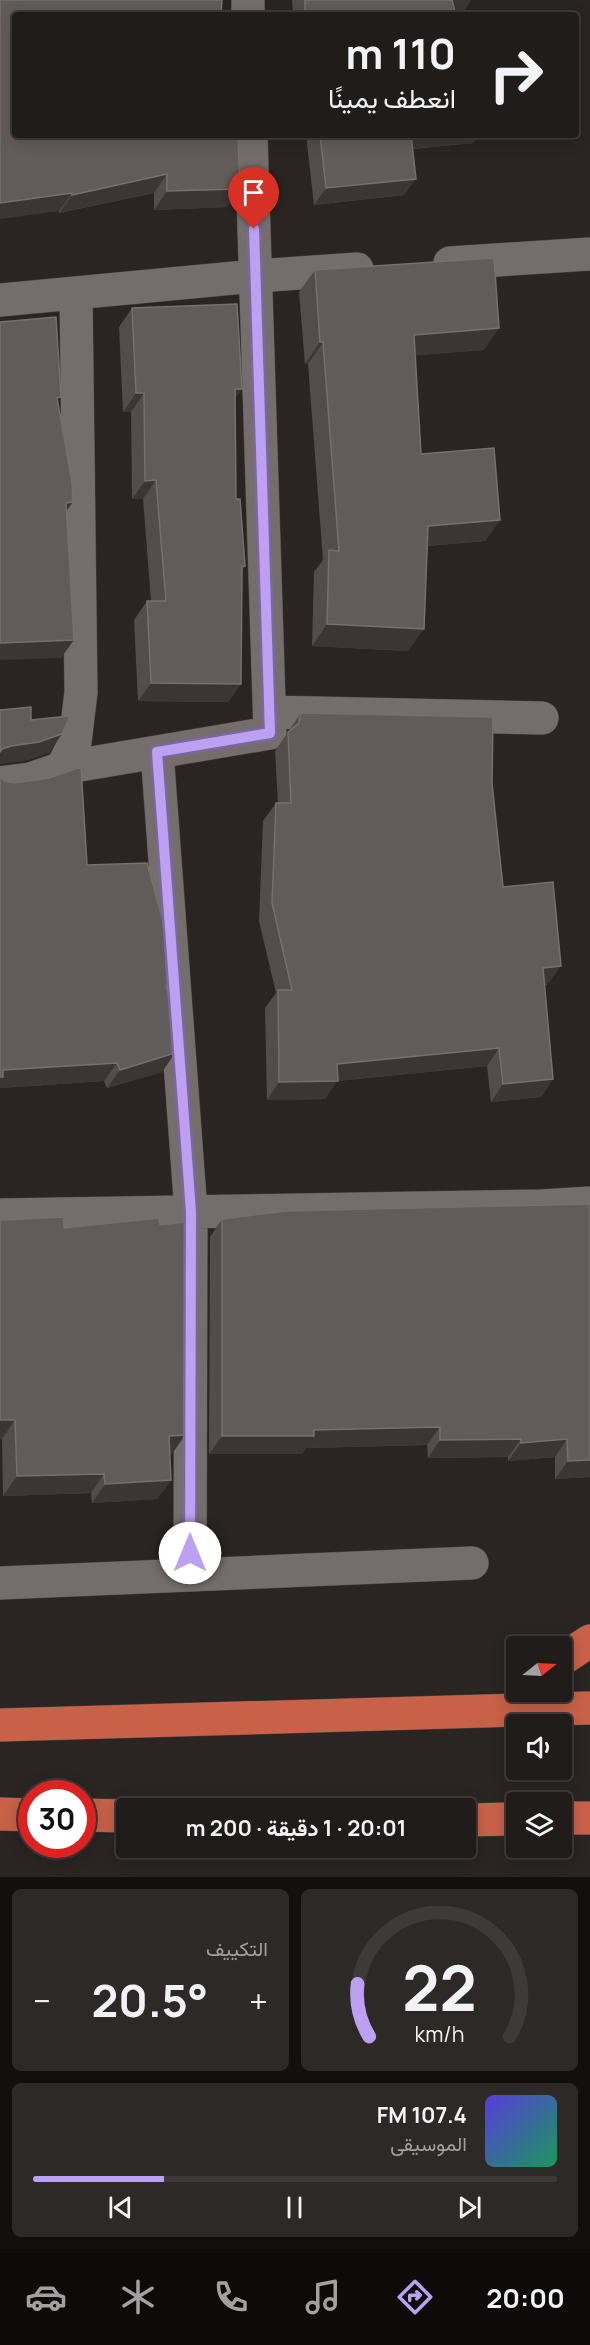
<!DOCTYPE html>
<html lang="ar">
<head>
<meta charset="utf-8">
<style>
	body { margin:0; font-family:Manrope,Vazirmatn,sans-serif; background:#2d2927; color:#f1f3f6; direction:rtl; height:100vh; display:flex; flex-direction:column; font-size:22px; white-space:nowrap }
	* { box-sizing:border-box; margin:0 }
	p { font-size:20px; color:#a2a1a2 }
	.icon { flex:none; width:33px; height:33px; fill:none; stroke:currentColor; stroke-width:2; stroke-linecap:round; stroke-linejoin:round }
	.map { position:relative; height:1877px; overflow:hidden; direction:ltr }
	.sheet { display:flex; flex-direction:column; gap:12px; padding:12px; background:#120f0e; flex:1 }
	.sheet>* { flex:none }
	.guide { position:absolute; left:12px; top:12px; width:567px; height:126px; border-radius:6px; box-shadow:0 3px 15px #0003,0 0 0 2px #3d3a39; direction:rtl; background:#201c1a; color:#f1f3f6; overflow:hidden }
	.needle { width:39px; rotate:72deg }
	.controls { position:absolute; left:506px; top:1636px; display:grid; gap:12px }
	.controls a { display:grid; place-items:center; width:66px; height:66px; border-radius:6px; background:#201c1a; box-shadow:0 3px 15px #0003,0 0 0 2px #3d3a39; font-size:30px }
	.speed { position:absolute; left:18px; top:1780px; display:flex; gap:12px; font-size:30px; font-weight:700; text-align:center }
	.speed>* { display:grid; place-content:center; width:78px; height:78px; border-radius:50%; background:#201c1a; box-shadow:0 3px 15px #0003,0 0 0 2px #3d3a39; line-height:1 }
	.speed .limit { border:9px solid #d22; background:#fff; color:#111 }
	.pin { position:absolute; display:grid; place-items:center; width:51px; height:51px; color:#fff; margin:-62px -26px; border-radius:50% 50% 50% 0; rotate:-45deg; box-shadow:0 0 6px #0007 }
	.pin .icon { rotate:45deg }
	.me { position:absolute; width:66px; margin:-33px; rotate:0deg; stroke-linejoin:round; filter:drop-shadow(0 0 4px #0008) }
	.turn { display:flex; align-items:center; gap:21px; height:126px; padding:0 24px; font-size:27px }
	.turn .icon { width:78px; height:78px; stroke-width:2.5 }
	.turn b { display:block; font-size:42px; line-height:51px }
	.big { font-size:45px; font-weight:700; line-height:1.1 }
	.sheet .tile { flex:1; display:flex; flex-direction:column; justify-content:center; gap:9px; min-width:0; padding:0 21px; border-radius:9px; background:#2d2927 }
	.sheet .dial { align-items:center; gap:0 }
	.dial svg { height:156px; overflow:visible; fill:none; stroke:#3d3a39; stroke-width:7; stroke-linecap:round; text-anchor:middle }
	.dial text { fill:#f1f3f6; stroke:none }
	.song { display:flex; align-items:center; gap:18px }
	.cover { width:72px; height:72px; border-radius:9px; background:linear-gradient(135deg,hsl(250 70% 55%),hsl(150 70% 35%)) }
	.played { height:6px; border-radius:3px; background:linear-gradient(90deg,#bca0f2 25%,#3d3a39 25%) }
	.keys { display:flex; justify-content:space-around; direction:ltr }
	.heat { display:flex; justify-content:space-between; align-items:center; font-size:33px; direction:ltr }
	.sheet .tiles { flex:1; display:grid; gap:12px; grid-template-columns:1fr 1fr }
	.tile:last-child { grid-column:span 2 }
	.trip { position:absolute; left:116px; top:1798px; width:360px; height:60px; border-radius:6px; background:#201c1a; box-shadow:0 3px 15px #0003,0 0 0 2px #3d3a39; font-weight:700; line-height:60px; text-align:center; direction:rtl }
	.tab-bar { display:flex; height:96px; justify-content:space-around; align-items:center; background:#0d0b0a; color:#a2a1a2 }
	.tab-bar .icon { width:42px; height:42px }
	.tab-bar .selected { color:#bca0f2 }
	.tab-bar b { font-size:27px; color:#f1f3f6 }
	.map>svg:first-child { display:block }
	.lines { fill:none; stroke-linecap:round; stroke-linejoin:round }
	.minor-casing { stroke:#484342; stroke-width:34 }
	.highway-casing { stroke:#484342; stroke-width:34 }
	.minor { stroke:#746d6b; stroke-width:33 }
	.highway { stroke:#c86148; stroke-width:33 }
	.wall { fill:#524c4a }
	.shaded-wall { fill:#3b3634 }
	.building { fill:#615b59; stroke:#756f6e; stroke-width:1.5 }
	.route-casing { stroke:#7a689d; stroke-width:15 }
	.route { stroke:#bca0f2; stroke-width:10 }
</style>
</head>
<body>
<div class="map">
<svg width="590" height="1877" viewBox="0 0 590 1877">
	<rect width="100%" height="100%" fill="#2a2523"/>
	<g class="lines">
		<!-- minor casing -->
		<g class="minor-casing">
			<path id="minor" d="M248,0V15
				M450,263L590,254
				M0,300L256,276L357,269
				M270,712L542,718
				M157,752L191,1212L190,1575
				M62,768L270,733L251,135
				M0,783L30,779L62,768L75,742L81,692L76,294
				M0,1215L541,1206L590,1203
				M0,1583L472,1563"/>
		</g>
		<!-- highway casing -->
		<g class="highway-casing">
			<path id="highway" d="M561,1660L590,1641
				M0,1725L590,1708
				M0,1814L32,1815
				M82,1815L126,1816
				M561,1818H590
				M465,1820L516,1819"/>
		</g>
		<!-- minor -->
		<use href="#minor" class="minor"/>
		<!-- highway -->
		<use href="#highway" class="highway"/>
	</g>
	<!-- wall -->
	<path class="wall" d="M292,0H471L462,13L456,15H293Z
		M15,15L238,135L227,207L154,210V193L59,213Z
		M306,135H478L473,143L412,149L404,195L314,205Z
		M315,270L484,350L415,355L421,454L500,520L485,541L427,546L408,651L312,646L314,572L323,560L308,364H305L299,292Z
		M132,308L242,389L235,398L236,499L245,566L242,570L241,684L228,702L138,701L134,620L147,601H151L143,499H132L131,412H123L119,327Z
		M301,713L492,783L503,887L548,984L545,985L553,1079L541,1097L491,1102L487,1066L337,1081L325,1099L267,1100L265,1008L276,993L259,921L263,821L276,803H278L275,751Z
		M0,777L87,865L170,985L167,989L162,1072L107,1088L104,1081L0,1088Z
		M590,1204V1477L555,1479V1457L508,1461V1457L428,1458L427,1445L306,1448L302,1454H209L210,1237L222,1219Z
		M0,1220L64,1228L172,1454H169L171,1480L157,1499L92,1503L91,1493L3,1496L2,1439H0Z"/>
	<!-- shaded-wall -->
	<path class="shaded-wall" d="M452,0H471L462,13L451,15Z
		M410,135H478L473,143L399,150Z
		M167,174L154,193L59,213L72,195Z
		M416,179L404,195L314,205L326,188Z
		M240,189L227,207L154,210L167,191Z
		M72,193L59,211L0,219V203Z
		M499,328L484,350L399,357L414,335Z
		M320,342H323L308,364H305Z
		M235,389H242L229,407Z
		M136,393H144L131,412H123Z
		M156,480L143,499H132L145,481Z
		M73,502L60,520L66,503Z
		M500,520L485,541L413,547L428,526Z
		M327,624L424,629L408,651L312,646Z
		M74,640L61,658L0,660V643Z
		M151,683L241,684L228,702L138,701Z
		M62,734L49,753L26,761L0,764V752L2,749L11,746Z
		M561,966L548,984L531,986L543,968Z
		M499,1048L487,1066L337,1081L325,1099L267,1100L279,1082L337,1064Z
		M175,1053L162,1072L107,1088L120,1070Z
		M117,1063L104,1081L0,1088V1074L3,1070Z
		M553,1079L541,1097L491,1102L503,1084Z
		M0,1420H15L2,1439H0Z
		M440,1427L427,1445L306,1448L302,1454H209L222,1436L314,1430Z
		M185,1435L172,1454L155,1455L169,1436Z
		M521,1439L508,1457L428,1458L440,1440Z
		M567,1439L555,1457L508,1461L521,1443Z
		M590,1460V1477L555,1479L568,1461Z
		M104,1474L91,1493L3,1496L17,1476Z
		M171,1480L157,1499L92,1503L105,1484Z"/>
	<!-- building -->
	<path class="building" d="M0,0H222L221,15H15V135H238L240,189L167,191V174L72,195V193L0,203Z
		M305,0H452L456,15H300L305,14Z
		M320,135H411L416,179L326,188Z
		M494,258L499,328L414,335L421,454L494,448L500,520L428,526L424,629L327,624L329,550L339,551L323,342H320L315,270Z
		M237,304L242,389H235L236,499H240L245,566H242L241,684L151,683L147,601H166L156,480L145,481L144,393H136L132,308Z
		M56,317L61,397L57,398L72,482L73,502L66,503L74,640L0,643V322Z
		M31,707V720L70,716L62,734L39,742L11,746L2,749L0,752V710Z
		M301,713L493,717L492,783L503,887L553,882L561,966L543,968L553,1079L503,1084L499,1048L337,1064L338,1081L279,1082L278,990H292L272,903L276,803H291L288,732L299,723Z
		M81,767L87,865L147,863L166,932L170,985L166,986L171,1002L175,1053L120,1070L117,1063L3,1070V1077H0V777L5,781L15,783L49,778Z
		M590,1204V1460L568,1461L567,1439L521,1443V1439L440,1440V1427L314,1430V1436H222V1219L287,1211Z
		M64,1217V1228L159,1218L160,1225L185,1222V1435L169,1436L171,1480L105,1484L104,1474L17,1476L15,1420H0V1220Z"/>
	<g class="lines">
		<!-- route casing -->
		<g class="route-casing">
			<path id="route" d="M190,1553L191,1212L157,752L270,733L254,229"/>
		</g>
		<!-- route -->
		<use href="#route" class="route"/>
	</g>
</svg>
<div class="controls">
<a><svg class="needle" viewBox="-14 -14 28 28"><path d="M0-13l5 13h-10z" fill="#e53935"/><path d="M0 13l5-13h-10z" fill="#a2a1a2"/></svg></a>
<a><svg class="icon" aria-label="sound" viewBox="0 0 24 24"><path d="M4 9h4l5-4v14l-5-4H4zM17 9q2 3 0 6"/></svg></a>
<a><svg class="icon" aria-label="layers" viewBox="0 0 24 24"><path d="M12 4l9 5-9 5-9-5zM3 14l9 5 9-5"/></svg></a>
</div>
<div class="speed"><div class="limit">30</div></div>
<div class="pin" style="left:254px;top:229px;background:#d93025"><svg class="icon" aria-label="arrive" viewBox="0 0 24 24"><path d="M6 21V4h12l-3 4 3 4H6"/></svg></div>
<svg class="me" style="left:190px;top:1553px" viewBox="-20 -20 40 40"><circle r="19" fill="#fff"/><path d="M0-13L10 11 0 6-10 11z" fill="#bca0f2"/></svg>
<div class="trip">20:01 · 1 دقيقة · 200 m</div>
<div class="guide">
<div class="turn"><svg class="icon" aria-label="right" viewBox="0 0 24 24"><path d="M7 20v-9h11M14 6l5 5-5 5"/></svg><div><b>110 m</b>انعطف يمينًا</div></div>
</div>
</div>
<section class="sheet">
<div class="tiles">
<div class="tile dial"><svg viewBox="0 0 100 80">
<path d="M14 69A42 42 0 1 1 86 69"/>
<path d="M14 69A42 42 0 0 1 8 42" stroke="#bca0f2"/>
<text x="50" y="56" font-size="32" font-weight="700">22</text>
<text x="50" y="72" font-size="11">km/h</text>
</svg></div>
<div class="tile"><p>التكييف</p>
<div class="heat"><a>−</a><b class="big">20.5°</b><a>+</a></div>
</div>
<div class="tile">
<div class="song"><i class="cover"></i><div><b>107.4 FM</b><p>الموسيقى</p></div></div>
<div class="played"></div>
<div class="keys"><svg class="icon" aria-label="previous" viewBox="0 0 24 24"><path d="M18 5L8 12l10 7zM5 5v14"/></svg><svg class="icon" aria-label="pause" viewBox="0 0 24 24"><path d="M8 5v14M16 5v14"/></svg><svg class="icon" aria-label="next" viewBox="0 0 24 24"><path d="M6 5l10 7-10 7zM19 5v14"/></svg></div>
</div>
</div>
</section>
<nav class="tab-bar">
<b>20:00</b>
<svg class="icon selected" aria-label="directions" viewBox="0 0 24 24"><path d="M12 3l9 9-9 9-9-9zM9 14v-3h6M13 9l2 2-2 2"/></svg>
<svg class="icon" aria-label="music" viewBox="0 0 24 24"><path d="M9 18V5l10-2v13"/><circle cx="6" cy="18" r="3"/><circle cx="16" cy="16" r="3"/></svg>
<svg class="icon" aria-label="phone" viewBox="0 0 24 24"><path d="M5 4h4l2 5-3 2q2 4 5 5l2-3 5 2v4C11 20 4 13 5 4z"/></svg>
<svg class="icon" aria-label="climate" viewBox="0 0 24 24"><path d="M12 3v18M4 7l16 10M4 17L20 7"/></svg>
<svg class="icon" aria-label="car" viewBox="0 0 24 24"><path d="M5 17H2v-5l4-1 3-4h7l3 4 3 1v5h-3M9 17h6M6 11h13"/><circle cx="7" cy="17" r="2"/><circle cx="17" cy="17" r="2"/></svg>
</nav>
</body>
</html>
